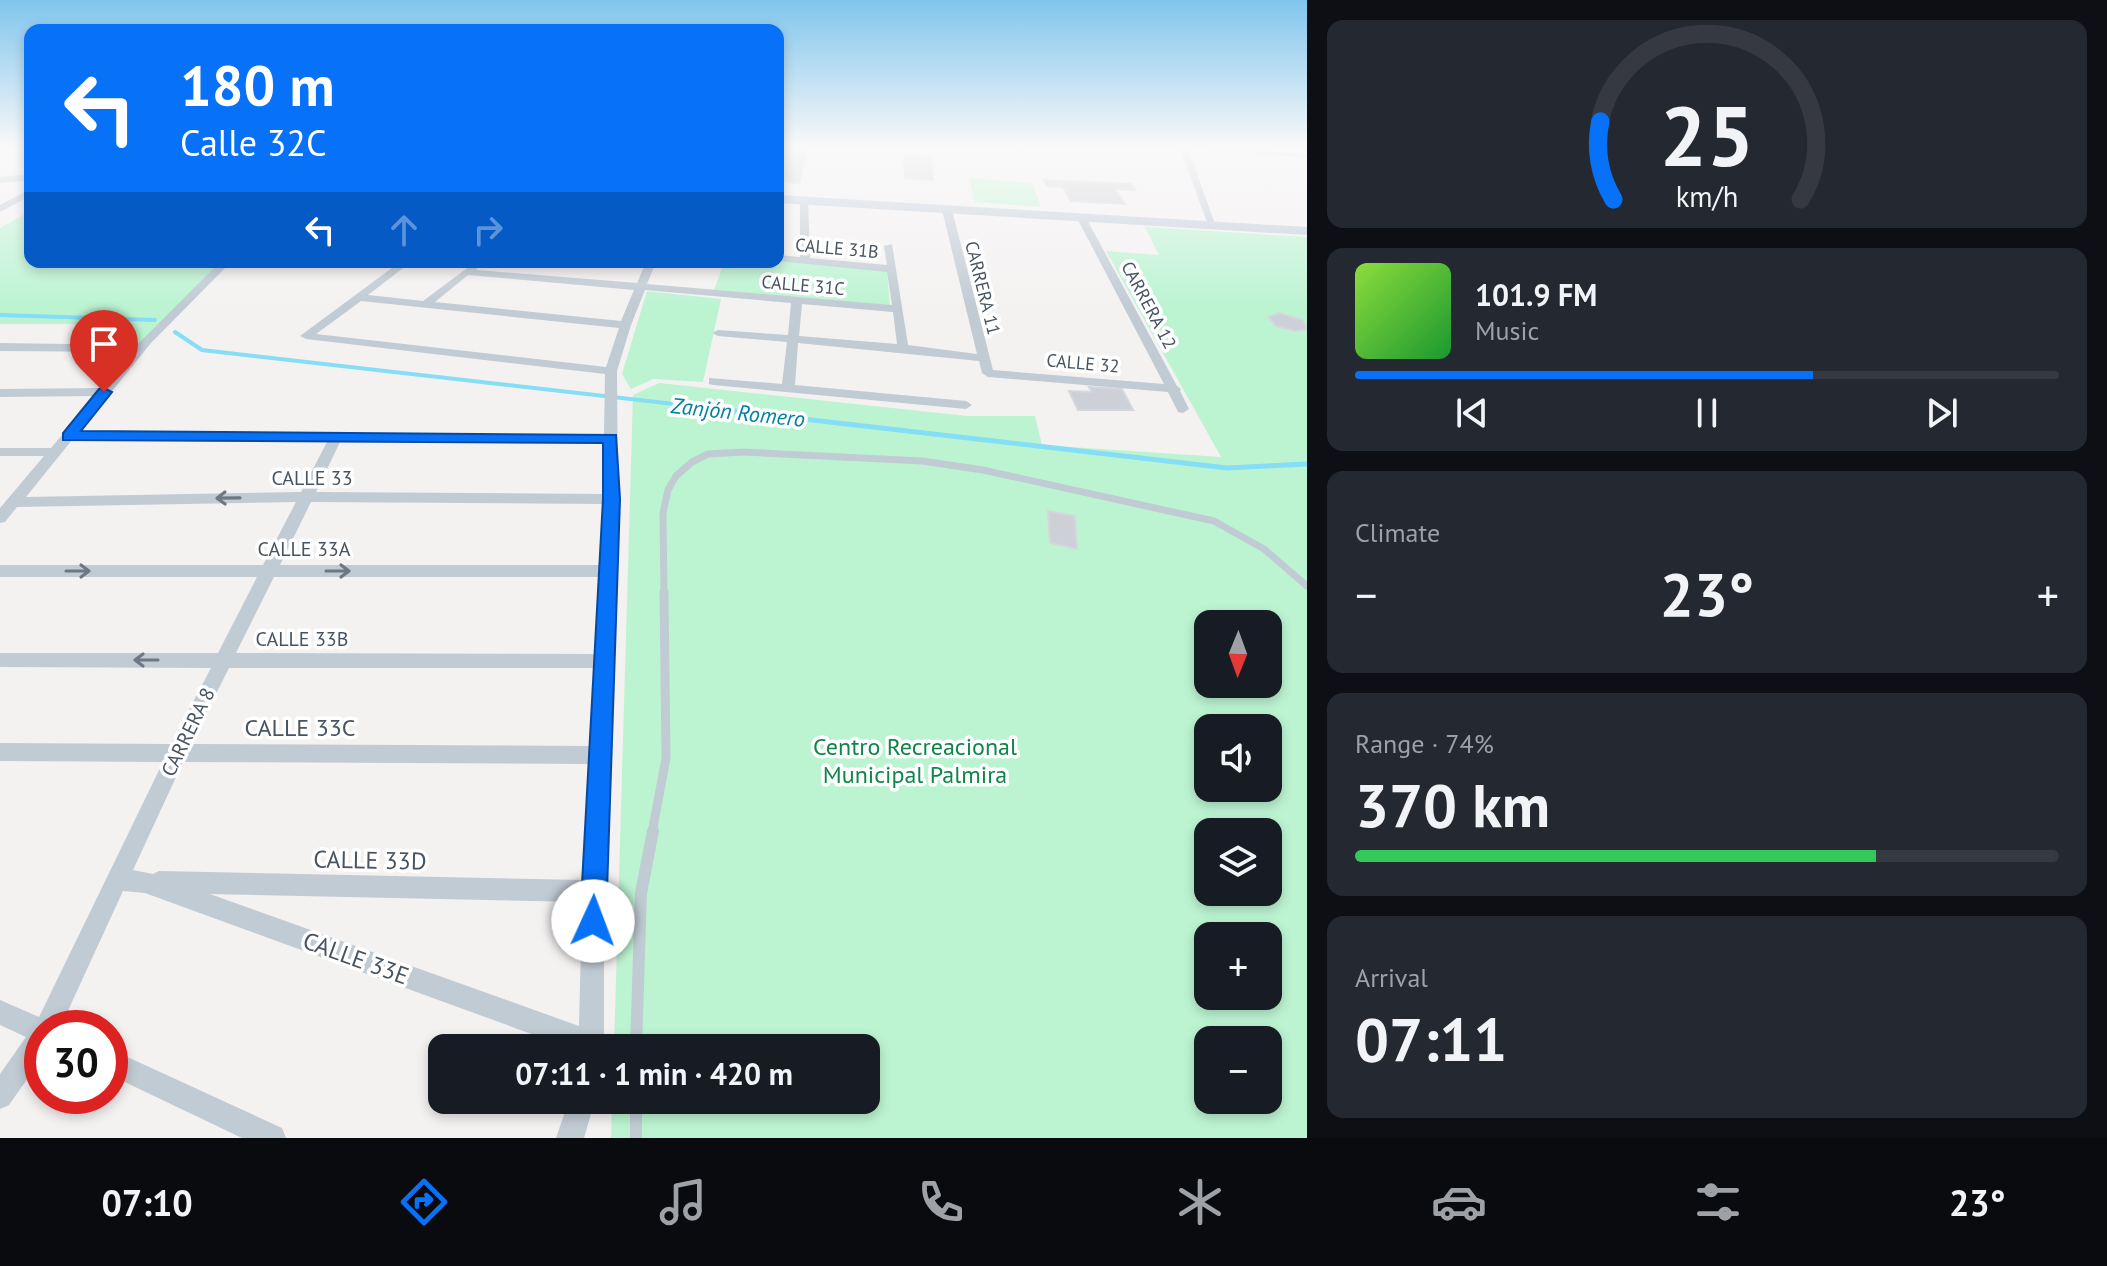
<!DOCTYPE html>
<html lang="en">
<head>
<meta charset="utf-8">
<style>
	body { margin:0; font-family:"PT Sans",sans-serif; background:#242831; color:#f1f3f6; height:100vh; display:flex; flex-direction:column; font-size:30px; white-space:nowrap }
	* { box-sizing:border-box; margin:0 }
	p { font-size:26px; color:#9ea1a6 }
	.icon { flex:none; width:44px; height:44px; fill:none; stroke:currentColor; stroke-width:2; stroke-linecap:round; stroke-linejoin:round }
	.map { position:relative; flex:1; overflow:hidden }
	.details { display:flex; flex-direction:column; gap:20px; padding:20px; background:#0d0f14; width:800px }
	.details>* { flex:none }
	.guide { position:absolute; left:24px; top:24px; width:760px; height:244px; border-radius:16px; box-shadow:0 4px 12px #0003; background:#0771f8; color:#fff; overflow:hidden }
	.needle { width:52px; rotate:181deg }
	.tools { position:absolute; left:1194px; top:610px; display:grid; gap:16px }
	.tools a { display:grid; place-items:center; width:88px; height:88px; border-radius:16px; background:#171b24; box-shadow:0 4px 12px #0003; font-size:40px }
	.speed { position:absolute; left:24px; top:1010px; display:flex; gap:16px; font-size:40px; font-weight:700; text-align:center }
	.speed>* { display:grid; place-content:center; width:104px; height:104px; border-radius:50%; background:#171b24; box-shadow:0 4px 12px #0003; line-height:1 }
	.speed .limit { border:12px solid #d22; background:#fff; color:#111 }
	.pin { position:absolute; display:grid; place-items:center; width:68px; height:68px; color:#fff; margin:-82px -34px; border-radius:50% 50% 50% 0; rotate:-45deg; box-shadow:0 0 8px #0007 }
	.pin .icon { rotate:45deg }
	.me { position:absolute; width:88px; margin:-44px; rotate:2deg; stroke-linejoin:round; filter:drop-shadow(0 0 6px #0008) }
	.turn { display:flex; align-items:center; gap:28px; height:168px; padding:0 24px; font-size:36px }
	.turn .icon { width:104px; height:104px; stroke-width:2.5 }
	.turn b { display:block; font-size:56px; line-height:68px }
	.lanes { display:flex; align-items:center; height:76px; padding:0 24px; background:#0003; justify-content:center; gap:40px; direction:ltr }
	.lanes .off { opacity:.35 }
	.big { font-size:60px; font-weight:700; line-height:1.1 }
	.details .widget { flex:1; display:flex; flex-direction:column; justify-content:center; gap:12px; min-width:0; padding:0 28px; border-radius:16px; background:#242831 }
	.details .dial { align-items:center; gap:0 }
	.dial svg { height:208px; overflow:visible; fill:none; stroke:#363941; stroke-width:7; stroke-linecap:round; text-anchor:middle }
	.dial text { fill:#f1f3f6; stroke:none }
	.song { display:flex; align-items:center; gap:24px }
	.cover { width:96px; height:96px; border-radius:12px; background:linear-gradient(135deg,hsl(90 70% 55%),hsl(130 70% 35%)) }
	.played { height:8px; border-radius:4px; background:linear-gradient(90deg,#0771f8 65%,#363941 65%) }
	.keys { display:flex; justify-content:space-around; direction:ltr }
	.heat { display:flex; justify-content:space-between; align-items:center; font-size:44px; direction:ltr }
	.charge { height:12px; border-radius:6px; background:linear-gradient(90deg,#34c759 74%,#363941 0) }
	.trip { position:absolute; left:428px; top:1034px; width:452px; height:80px; border-radius:16px; background:#171b24; box-shadow:0 4px 12px #0003; font-weight:700; line-height:80px; text-align:center }
	.tab-bar { display:flex; height:128px; justify-content:space-around; align-items:center; background:#090b0e; color:#9ea1a6 }
	.tab-bar .icon { width:56px; height:56px }
	.tab-bar .current { color:#0771f8 }
	.tab-bar b { font-size:36px; color:#f1f3f6 }
	main { display:flex; flex:1; min-height:0 }
	.map>svg:first-child { display:block }
	.green { fill:#bcf4d2; fill-rule:evenodd }
	.lines { fill:none; stroke-linecap:round; stroke-linejoin:round }
	.stream-far1 { stroke:#85def5; stroke-width:4 }
	.stream { stroke:#85def5; stroke-width:5 }
	.building { fill:#cdd0d6; stroke:#d4d7dd; stroke-width:2 }
	.service-far2 { stroke:#c1cbd4; stroke-width:7 }
	.service-far1 { stroke:#c1cbd4; stroke-width:9 }
	.service { stroke:#c1cbd4; stroke-width:12 }
	.minor { fill:#c1cbd4; fill-rule:evenodd }
	.secondary { fill:#c2cedb; fill-rule:evenodd }
	.oneway { stroke:#6c7884 }
	.route { fill:#0771f8; stroke:#0549a1; stroke-width:2 }
	.labels { text-anchor:middle; dominant-baseline:central; stroke-width:7; stroke-linejoin:round; paint-order:stroke }
	.far-street-label { font-size:18px; fill:#475461; stroke:#fff }
	.street-label { font-size:20px; fill:#475461; stroke:#fff }
	.water-label { font-size:22px; font-style:italic; fill:#0380a1; stroke:#fff }
	.near-street-label { font-size:24px; fill:#475461; stroke:#fff }
	.near-park-label { font-size:24px; fill:#0e8649; stroke:#fff }
</style>
</head>
<body>
<main>
<div class="map">
<svg width="1307" height="1138" viewBox="0 0 1307 1138">
	<rect width="100%" height="100%" fill="#f4f1f1"/>
	<!-- green -->
	<path class="green" d="M969,178L1032,183L1041,207L975,202Z
		M30,211V262H226L141,349L106,324H0V228Z
		M1145,227L1307,237V1138H611L612,1100H866V1048H614L633,395L659,383L967,416H1035L1042,445L1221,457L1106,251L1159,255ZM1208,624H1268V684H1208ZM1208,728H1268V788H1208ZM1208,832H1268V892H1208ZM1208,936H1268V996H1208ZM1208,1040H1268V1100H1208Z
		M778,260L887,270L890,305L714,290L724,262Z
		M647,291L721,299L703,382L653,379L631,389L622,374Z"/>
	<g class="lines">
		<!-- stream-far1 -->
		<path class="stream-far1" d="M0,315L155,320
			M175,332L202,350L700,407"/>
		<!-- stream -->
		<path class="stream" d="M683,405L1227,468L1307,464"/>
	</g>
	<!-- building -->
	<path class="building" d="M787,148H807L799,183L778,181Z
		M904,155L931,157L933,180L905,178Z
		M1044,180L1131,184L1135,190L1115,189L1125,204L1071,201L1063,187L1047,186Z
		M1279,313L1303,320L1307,329L1296,331L1276,326L1268,317Z
		M1089,387L1122,389L1133,410H1078L1069,391L1092,392Z
		M1048,511L1075,516L1077,549L1050,543Z"/>
	<g class="lines">
		<!-- service-far2 -->
		<path class="service-far2" d="M664,594L663,513L668,490L676,476L692,462L708,454L744,452L922,461L983,470L1214,521L1264,549L1307,586"/>
		<!-- service-far1 -->
		<path class="service-far1" d="M652,833L666,758L664,592"/>
		<!-- service -->
		<path class="service" d="M636,1048L641,893L653,831
			M636,1100V1138"/>
		<!-- minor -->
		<path class="minor" d="M0,148H7L0,151Z
			M1180,148H1188L1216,227L1208,225Z
			M1210,148L1307,154V158L1214,150Z
			M30,174V180L0,183V177Z
			M30,189V196L0,212V205Z
			M804,197L808,200L810,258L887,265L884,246L892,244L908,345L977,354L942,210L947,207L952,210L993,370L1164,384L1077,218L1085,216L1177,386L1181,389L1180,391L1189,409L1183,413L1178,412L1168,392L988,377L982,373L979,361L798,343L795,385L966,401L972,405L966,409L713,385L709,384V378L782,384L787,342L718,336L712,333L718,330L788,335L791,303L645,290L631,325L617,371L618,499L604,891V1048H570L145,893L123,891L60,1028H42V1058L9,1105L0,1109V1074L26,1037L0,1025V1000L39,1017L163,762L0,761V743L171,744L211,668L0,667V653H218L257,577H0V565H263L296,502L17,507L5,522L0,523V508L44,456H0V448H51L95,396L0,397V389L101,388L131,352L0,351V343L137,345L220,262H231L151,343L79,432L604,435L605,374L306,339L300,336L400,262H411L368,295L423,301L474,263L479,266L476,270L637,283L646,262H656L647,284L892,305L887,272L778,261V255L800,257V200ZM468,275L634,290L621,321L435,302ZM361,301L619,328L606,367L316,334ZM802,304L893,312L897,344L799,336ZM72,440L327,442L301,492L26,497ZM340,442L604,443V494L316,492ZM311,502L603,504L600,565H280ZM274,577H599L595,654L236,653ZM229,668H594L590,746L191,744ZM183,762L589,764L582,880L159,871L153,874L133,870ZM210,894L582,902L579,1026Z
			M110,1049L282,1128L286,1138H242L110,1075Z
			M569,1100H595L584,1138H556Z"/>
		<!-- secondary -->
		<path class="secondary" d="M778,195L1307,227V235L778,203Z"/>
	</g>
	<!-- one-way arrows -->
	<defs><path id="oneway-shaft" d="M-6 0H5M1.5-3L5.5 0L1.5 3" fill="none" stroke-width="1.6" stroke-linecap="round" stroke-linejoin="round" transform="scale(2)"/></defs>
	<g class="oneway">
		<use href="#oneway-shaft" transform="translate(228 498) rotate(179)"/>
		<use href="#oneway-shaft" transform="translate(78 571)"/>
		<use href="#oneway-shaft" transform="translate(338 571)"/>
		<use href="#oneway-shaft" transform="translate(146 660) rotate(-180)"/>
	</g>
	<!-- sky -->
	<linearGradient id="sky" x2="0" y2="1"><stop stop-color="#80c5ed"/><stop offset="0.48" stop-color="#faf9f9"/><stop offset="1" stop-color="#faf9f9" stop-opacity="0"/></linearGradient>
	<rect width="1307" height="307" fill="url(#sky)"/>
	<!-- route -->
	<path class="route" d="M104,388L112,392L81,431L616,435L620,499L606,921L602,930L593,934L584,930L580,921L603,499V443L63,440V433L99,389Z"/>
	<g class="labels">
		<!-- far-street labels -->
		<g class="far-street-label">
			<text transform="translate(837 248) rotate(5)">CALLE 31B</text>
			<text transform="translate(803 285) rotate(5)">CALLE 31C</text>
			<text transform="translate(983 288) rotate(76)">CARRERA 11</text>
			<text transform="translate(1149 305) rotate(62)">CARRERA 12</text>
			<text transform="translate(1083 363) rotate(5)">CALLE 32</text>
		</g>
		<!-- street labels -->
		<g class="street-label">
			<text x="312" y="478">CALLE 33</text>
			<text x="304" y="549">CALLE 33A</text>
			<text x="302" y="639">CALLE 33B</text>
			<text transform="translate(188 732) rotate(-64)">CARRERA 8</text>
		</g>
		<!-- water labels -->
		<g class="water-label">
			<text transform="translate(738 412) rotate(6)">Zanjón Romero</text>
		</g>
		<!-- near-street labels -->
		<g class="near-street-label">
			<text x="300" y="727">CALLE 33C</text>
			<text transform="translate(370 860) rotate(1)">CALLE 33D</text>
			<text transform="translate(356 958) rotate(20)">CALLE 33E</text>
		</g>
		<!-- near-park labels -->
		<g class="near-park-label">
			<text x="915" y="746">Centro Recreacional<tspan x="915" dy="28">Municipal Palmira</tspan></text>
		</g>
	</g>
</svg>
<div class="tools">
<a><svg class="needle" viewBox="-14 -14 28 28"><path d="M0-13l5 13h-10z" fill="#e53935"/><path d="M0 13l5-13h-10z" fill="#9ea1a6"/></svg></a>
<a><svg class="icon" aria-label="sound" viewBox="0 0 24 24"><path d="M4 9h4l5-4v14l-5-4H4zM17 9q2 3 0 6"/></svg></a>
<a><svg class="icon" aria-label="layers" viewBox="0 0 24 24"><path d="M12 4l9 5-9 5-9-5zM3 14l9 5 9-5"/></svg></a>
<a>+</a>
<a>−</a>
</div>
<div class="speed"><div class="limit">30</div></div>
<div class="pin" style="left:104px;top:392px;background:#d93025"><svg class="icon" aria-label="arrive" viewBox="0 0 24 24"><path d="M6 21V4h12l-3 4 3 4H6"/></svg></div>
<svg class="me" style="left:593px;top:921px" viewBox="-20 -20 40 40"><circle r="19" fill="#fff"/><path d="M0-13L10 11 0 6-10 11z" fill="#0771f8"/></svg>
<div class="trip">07:11 · 1 min · 420 m</div>
<div class="guide">
<div class="turn"><svg class="icon" aria-label="left" viewBox="0 0 24 24"><path d="M17 20v-9H6M10 6l-5 5 5 5"/></svg><div><b>180 m</b>Calle 32C</div></div>
<div class="lanes"><svg class="icon" aria-label="left" viewBox="0 0 24 24"><path d="M17 20v-9H6M10 6l-5 5 5 5"/></svg><svg class="icon off" aria-label="ahead" viewBox="0 0 24 24"><path d="M12 20V5M6 11l6-6 6 6"/></svg><svg class="icon off" aria-label="right" viewBox="0 0 24 24"><path d="M7 20v-9h11M14 6l5 5-5 5"/></svg></div>
</div>
</div>
<section class="details">
<div class="widget dial"><svg viewBox="0 0 100 80">
<path d="M14 69A42 42 0 1 1 86 69"/>
<path d="M14 69A42 42 0 0 1 9 39" stroke="#0771f8"/>
<text x="50" y="56" font-size="32" font-weight="700">25</text>
<text x="50" y="72" font-size="11">km/h</text>
</svg></div>
<div class="widget">
<div class="song"><i class="cover"></i><div><b>101.9 FM</b><p>Music</p></div></div>
<div class="played"></div>
<div class="keys"><svg class="icon" aria-label="previous" viewBox="0 0 24 24"><path d="M18 5L8 12l10 7zM5 5v14"/></svg><svg class="icon" aria-label="pause" viewBox="0 0 24 24"><path d="M8 5v14M16 5v14"/></svg><svg class="icon" aria-label="next" viewBox="0 0 24 24"><path d="M6 5l10 7-10 7zM19 5v14"/></svg></div>
</div>
<div class="widget"><p>Climate</p>
<div class="heat"><a>−</a><b class="big">23°</b><a>+</a></div>
</div>
<div class="widget"><p>Range · 74%</p><b class="big">370 km</b><div class="charge"></div></div>
<div class="widget"><p>Arrival</p><b class="big">07:11</b></div>
</section>
</main>
<nav class="tab-bar">
<b>07:10</b>
<svg class="icon current" aria-label="directions" viewBox="0 0 24 24"><path d="M12 3l9 9-9 9-9-9zM9 14v-3h6M13 9l2 2-2 2"/></svg>
<svg class="icon" aria-label="music" viewBox="0 0 24 24"><path d="M9 18V5l10-2v13"/><circle cx="6" cy="18" r="3"/><circle cx="16" cy="16" r="3"/></svg>
<svg class="icon" aria-label="phone" viewBox="0 0 24 24"><path d="M5 4h4l2 5-3 2q2 4 5 5l2-3 5 2v4C11 20 4 13 5 4z"/></svg>
<svg class="icon" aria-label="climate" viewBox="0 0 24 24"><path d="M12 3v18M4 7l16 10M4 17L20 7"/></svg>
<svg class="icon" aria-label="car" viewBox="0 0 24 24"><path d="M5 17H2v-5l4-1 3-4h7l3 4 3 1v5h-3M9 17h6M6 11h13"/><circle cx="7" cy="17" r="2"/><circle cx="17" cy="17" r="2"/></svg>
<svg class="icon" aria-label="filters" viewBox="0 0 24 24"><path d="M4 7h16M4 17h16"/><circle cx="9" cy="7" r="2"/><circle cx="15" cy="17" r="2"/></svg>
<b>23°</b>
</nav>
</body>
</html>
